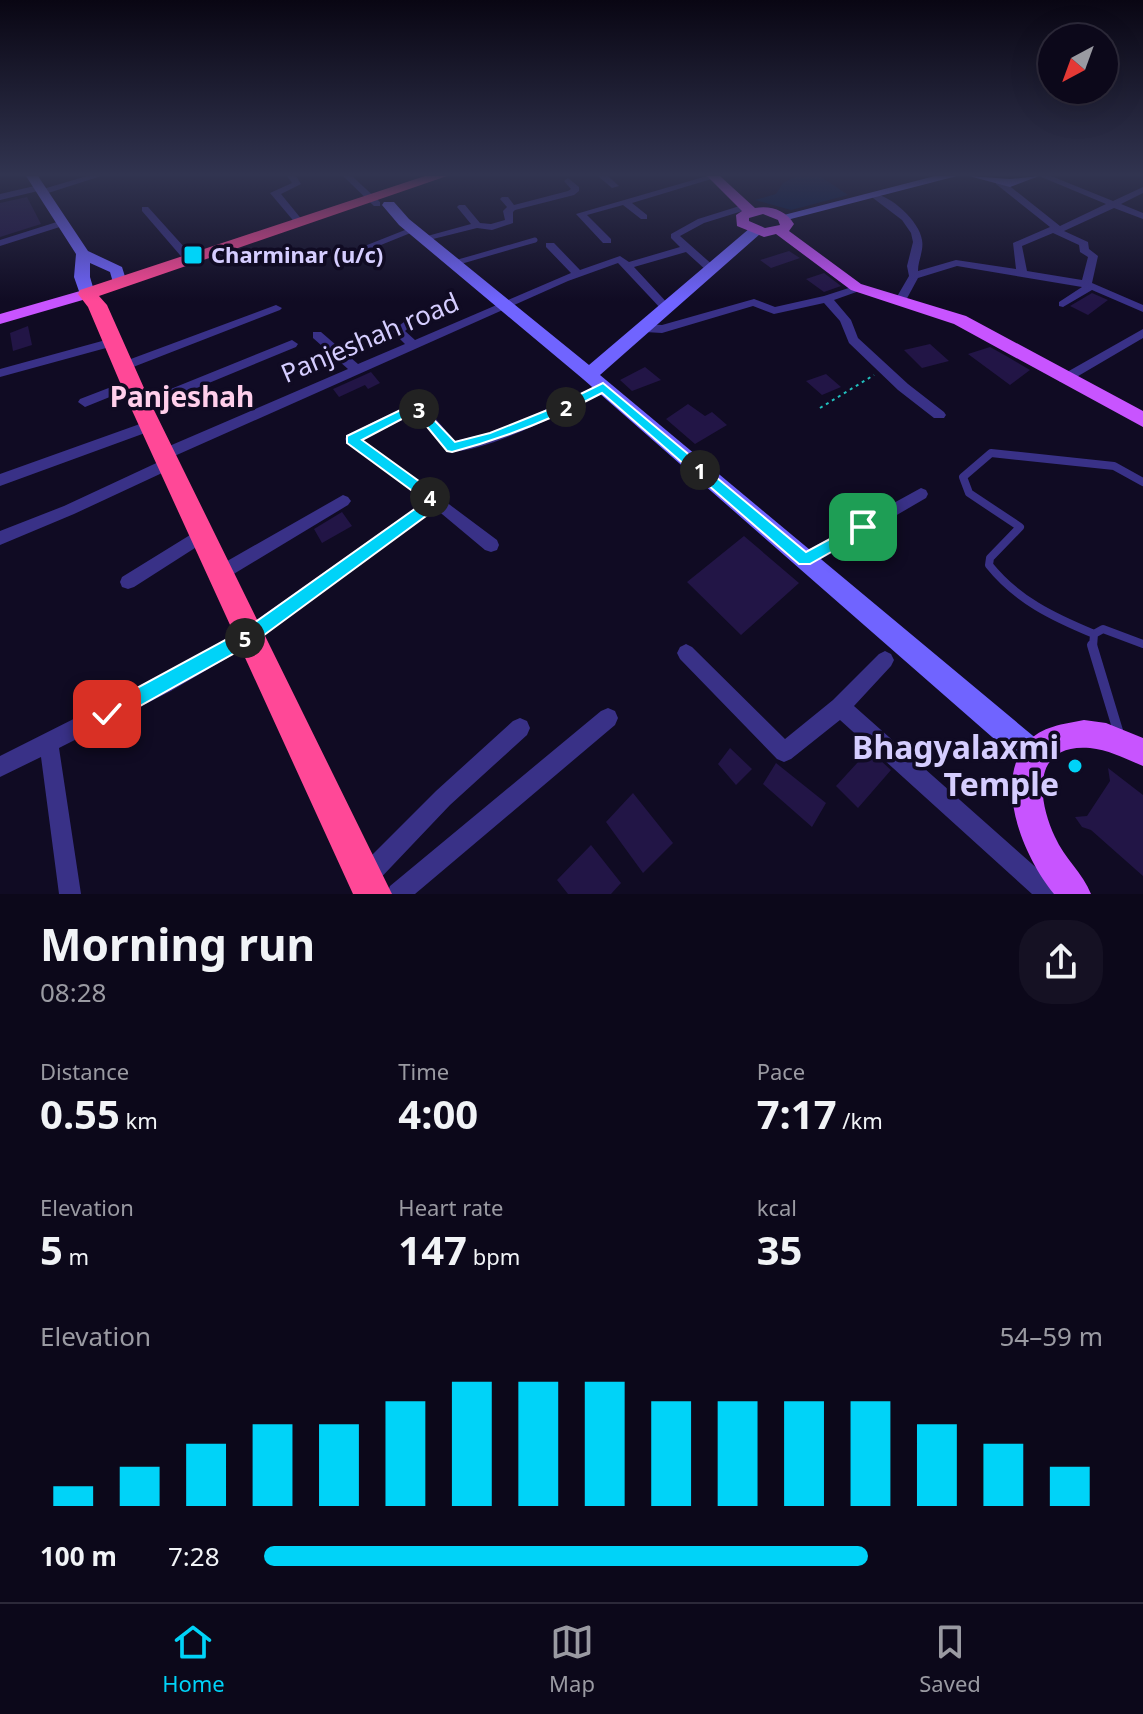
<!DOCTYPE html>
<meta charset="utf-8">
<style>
:root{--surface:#0c081a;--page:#151123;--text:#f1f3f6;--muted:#9a9aa2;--line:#2c2939;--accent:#00d3f8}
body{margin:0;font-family:"Noto Sans",sans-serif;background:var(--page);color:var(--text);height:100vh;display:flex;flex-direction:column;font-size:30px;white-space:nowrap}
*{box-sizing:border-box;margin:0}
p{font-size:26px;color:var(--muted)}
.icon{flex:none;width:44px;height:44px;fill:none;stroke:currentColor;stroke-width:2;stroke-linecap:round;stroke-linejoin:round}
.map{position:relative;height:894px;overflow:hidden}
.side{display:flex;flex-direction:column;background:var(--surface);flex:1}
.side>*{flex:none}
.needle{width:52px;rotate:221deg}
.tools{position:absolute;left:1038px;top:24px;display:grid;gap:16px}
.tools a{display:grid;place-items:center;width:80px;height:80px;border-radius:50%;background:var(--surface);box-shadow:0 8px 32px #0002,0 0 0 2px var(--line);font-size:40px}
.pin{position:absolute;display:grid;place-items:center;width:68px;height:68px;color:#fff;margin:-34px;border-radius:16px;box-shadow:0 4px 12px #0006}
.km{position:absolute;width:40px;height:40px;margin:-20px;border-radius:50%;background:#222;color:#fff;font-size:22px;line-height:40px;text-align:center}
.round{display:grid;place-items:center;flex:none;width:84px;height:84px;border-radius:32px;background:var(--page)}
.overview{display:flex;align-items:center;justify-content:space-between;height:136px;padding:0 40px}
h1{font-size:44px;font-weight:700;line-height:60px}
.figures{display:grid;grid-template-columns:repeat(3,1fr);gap:12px;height:136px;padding:8px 40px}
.figures div{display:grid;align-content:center}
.figures b{font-size:40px;font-weight:700}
.figures small{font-size:22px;font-weight:400}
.figures p{font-size:22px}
.chart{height:224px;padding:16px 40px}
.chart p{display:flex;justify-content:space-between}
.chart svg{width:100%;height:144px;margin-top:8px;stroke:var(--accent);stroke-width:6}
ul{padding:0 40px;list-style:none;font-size:26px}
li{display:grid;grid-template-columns:128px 96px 1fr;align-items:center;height:60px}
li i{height:20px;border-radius:10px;background:var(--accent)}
.tab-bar{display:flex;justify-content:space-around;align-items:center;height:112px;border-top:2px solid var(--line);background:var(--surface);font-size:22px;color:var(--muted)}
.tab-bar a{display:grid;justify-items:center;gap:4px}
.tab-bar .selected{color:var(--accent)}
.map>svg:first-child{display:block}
</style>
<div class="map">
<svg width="1143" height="894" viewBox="0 0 1143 894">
<rect width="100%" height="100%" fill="#100b23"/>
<path fill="#041843" d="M796,176h24l28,19 -57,15 -36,-10 21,-6 7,-11z"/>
<path fill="#221546" d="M27,197l14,27 -41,13v-34z
M789,251l11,7 -29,10 -11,-8z
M824,273l17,13 -17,6 -18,-13z
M1092,293l16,7 -20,15 -18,-9z
M28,326l4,19 -19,6 -3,-18z
M930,344l19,17 -27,7 -18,-18z
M990,347l18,10 22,13 -20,15 -42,-31z
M645,367l16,13 -29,11 -12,-11z
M371,372l9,11 -12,6 -3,-4 -26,12 -6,-8z
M826,374l15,13 -19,8 -16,-14z
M688,404l17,12 7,-4 15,13 -32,19 -29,-25z
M342,512l10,14 -30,17 -8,-14z
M744,536l55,47 -58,52 -54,-53z
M730,748l22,21 -16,16 -18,-21z
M869,750l22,20 -33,38 -22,-22z
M776,763l50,40 -14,24 -49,-43z
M1108,768l35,27v81l-52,-46 -9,-3 -7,-10 12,-1 23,-35z
M633,793l40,50 -30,30 -37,-51z
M591,845l30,38 -10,11h-43l-11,-14z"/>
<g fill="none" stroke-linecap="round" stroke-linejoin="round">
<path stroke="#21bfbd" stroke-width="2" stroke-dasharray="3 4" stroke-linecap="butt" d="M820,408l54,-33"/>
<path stroke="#393187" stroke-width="5" d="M455,263l80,-23"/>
<path stroke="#393187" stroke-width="8" d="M1143,482l-29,-16 -123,-13 -28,24 6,16 51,34 -30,31 -1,7c28,35 64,52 105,69l9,-5 40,15
M1093,647l1,-13"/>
<path stroke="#393187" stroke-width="10" d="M1092,645l27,89"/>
<path fill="#393187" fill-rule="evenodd" d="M87,176h14l-59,19 -4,-4 -38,9v-6l39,-9 4,4z
M287,176h9l5,8 -20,10 22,27v4h-6l-27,-32 22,-10z
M343,176h9l28,26v4h-6z
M598,176h10l11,10 -7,2z
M707,176l11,1 -86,26 15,12v4h-6l-18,-14 -36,10 24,24v4h-8l-27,-29z
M1039,176h12l62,25 30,-14v6l-22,11 22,9v6l-29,-11 -50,23 24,11 1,7 9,7 -6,27 51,22v7l-51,-22 -29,17 -4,-1v-4l23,-15 -125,-21 -39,12 -13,24h-8l-2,-2 14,-24 -2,-10 6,-24 -2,-9 -9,-13 -29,-22v-4c17,0 47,28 49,46 2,11 -4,20 -4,31l38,-11 60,9 -3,-26 37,-16 -54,-43v-4h6l58,46 46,-22zM1053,233l26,12 1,7 8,5 -6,23 -55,-9 -5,-25z
M568,178l11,9v4l-5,4 -59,15 -2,2v11l-21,7 -15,-2 -52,13 -5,-3 51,-14 -14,-17 2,-2h6l15,18 11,1 14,-4 -2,-9 4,-4 -7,-8 2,-2h6l6,8 54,-14 3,-2 -7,-8z
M746,204l5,3 -2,2 -45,14 -24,13 35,31v4h-8l-21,-19 -52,15 37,40v4h-8l-45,-48 -50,18 -398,177 7,5 -2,4 -101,47 -74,31v-14l64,-25 101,-47 -7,-5 2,-4 188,-81 -35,-31v-6h8l37,32 47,-20 -13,-13 16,-12 6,4 -9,8 10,9 156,-67 -25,-26v-4h8l26,27 40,-14 9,6 51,-15 -9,-9v-4l27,-15z
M142,207h6l46,51v4h-8l-44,-51z
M63,220l5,3 -2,2 -66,21v-6z
M410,228l8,2 -62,25 -9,-2z
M858,285l4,1v4l-28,10 17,20 7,18 50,46 36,28 2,3 -2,3h-10l-36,-28 -49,-47 -9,-22 -16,-18 -50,11 -21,-8 -91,27 -17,-1 -6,-4 6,-4 17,1 92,-26 21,8 49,-11z
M276,305l6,3 -2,2 -152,59h-8l-2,-3 2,-3z
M1143,329v9l-75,44h-8l-2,-3 2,-3z
M113,338l6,4 -2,3 -117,32v-8z
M292,340l6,4 -2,3 -150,62h-10l-2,-3 2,-3z
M132,379l6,4 -1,3 -52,21 -7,-5 2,-3z
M603,383l5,1 1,3 -1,3c-32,16 -129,67 -161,61l-32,-38 -52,27 134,100 2,5 -2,5 -6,2 -6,-2 -49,-41 -180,132 -85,50 -112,57 22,146h-22l-18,-137 -41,20v-21l157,-79 87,-48 181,-128 -78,-58 -2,-4 2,-4 70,-34 5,2 33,38 33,-8 37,-14z
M151,420l7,5 -2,4 -156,57v-12z
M921,488l5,2 2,4 -2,4 -115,67 -6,2 -6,-2 -2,-5 2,-5z
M343,495l5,2 3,4 -3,4 -121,73 -6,2 -6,-2 -2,-5 2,-5z
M203,527l6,2 2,5 -2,5 -75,48 -6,2 -6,-2 -2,-5 2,-5z
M686,644l6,3 93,92 48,-39 46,-46 6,-3 6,3 3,6 -3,6 -37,40 203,180 3,8h-28l-192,-174 -49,39 -7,3 -7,-3 -97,-100 -3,-6 3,-6z
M608,708l7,3 3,7 -3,7 -200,169h-28l3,-8 211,-175z
M520,718l7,3 3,7 -3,7 -77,70 -77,81 -8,3 -8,-3 -3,-8 3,-8 79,-79 77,-70z"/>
<path fill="#7064ff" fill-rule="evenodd" d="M26,176h12l50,75 34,16 5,16 -3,3h-10l-4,-14 -20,-9v14l5,17 -8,5 -6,-2 -7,-20 2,-23z
M935,176h22l-174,45 -7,-4z
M969,176l41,3 29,-3 -29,11z
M384,202h10l15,17 180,146 161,-137h10v6l-160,141 444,370 4,10 -4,10 -10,4 -10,-4 -441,-386 -184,-154 -17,-20z"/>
<path fill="#c854ff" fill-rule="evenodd" d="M707,176h13l35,32c15,-3 31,2 39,16l-5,7 72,53 105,32 177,95v16l-189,-103 -103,-34 -75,-56 -12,3 -27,-11 -1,-11 6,-4zM763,214l15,6 2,5 -15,3 -16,-7v-3z
M87,289l8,5 -2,3 -93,27v-10z
M1084,720l22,3 37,15v28c-17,-7 -34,-16 -53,-18 -59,-5 -53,51 -35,89 9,21 28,36 36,57h-37c-29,-35 -62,-110 -27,-151 14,-17 37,-19 57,-23z"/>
<path fill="#ff4897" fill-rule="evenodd" d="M425,176h22l-348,120 8,9 45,101 240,488h-39l-223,-488 -42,-99 -10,-13 2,-4z"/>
</g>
<linearGradient id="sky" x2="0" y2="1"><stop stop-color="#090613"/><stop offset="0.58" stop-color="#313450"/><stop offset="1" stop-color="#313450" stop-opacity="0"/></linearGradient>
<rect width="1143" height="301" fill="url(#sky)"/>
<path fill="#00d3f8" stroke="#fff" stroke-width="2" d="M603,383l203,169 57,-31 5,2v8l-58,33h-11l-197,-171c-49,26 -97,45 -150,59l-5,-1 -32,-39 -53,28 79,57v8l-185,136 -143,80 -6,2 -7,-2 -2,-7 2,-6 144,-78 182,-129 -79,-58v-7l70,-34 38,40 35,-9 60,-24z"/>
<g fill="#00d3f8" stroke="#100b23" stroke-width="3">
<rect x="183" y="245" width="20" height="20" rx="4"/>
<circle cx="1075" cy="766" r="8"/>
</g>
<g text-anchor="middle" stroke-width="7" stroke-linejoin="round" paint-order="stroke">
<g font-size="22" font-weight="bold" fill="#d5cdff" stroke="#100b23" text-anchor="start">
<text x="211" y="263">Charminar (u/c)</text>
</g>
<g font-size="26" fill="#d5cdff" stroke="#100b23">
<text transform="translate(370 338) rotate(-23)" y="9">Panjeshah road</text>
</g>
<g font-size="28" font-weight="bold" fill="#ffcfeb" stroke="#100b23">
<text x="182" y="407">Panjeshah</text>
</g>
<g font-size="32" font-weight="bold" fill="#d5cdff" stroke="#100b23" text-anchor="end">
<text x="1059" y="759">Bhagyalaxmi<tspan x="1059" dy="37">Temple</tspan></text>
</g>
</g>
</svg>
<div class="tools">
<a><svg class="needle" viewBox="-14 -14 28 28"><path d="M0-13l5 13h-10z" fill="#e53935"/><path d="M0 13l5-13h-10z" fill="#9a9aa2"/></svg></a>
</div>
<div class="pin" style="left:863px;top:527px;background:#1e9e55"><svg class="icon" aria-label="arrive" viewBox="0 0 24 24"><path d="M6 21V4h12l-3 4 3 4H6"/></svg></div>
<div class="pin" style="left:107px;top:714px;background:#d93025"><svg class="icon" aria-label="check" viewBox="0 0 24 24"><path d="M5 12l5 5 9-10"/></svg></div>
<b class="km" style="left:700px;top:470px">1</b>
<b class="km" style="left:566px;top:407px">2</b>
<b class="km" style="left:419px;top:409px">3</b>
<b class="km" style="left:430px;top:497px">4</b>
<b class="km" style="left:245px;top:638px">5</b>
</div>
<section class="side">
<div class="overview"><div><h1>Morning run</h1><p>08:28</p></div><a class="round"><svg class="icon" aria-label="share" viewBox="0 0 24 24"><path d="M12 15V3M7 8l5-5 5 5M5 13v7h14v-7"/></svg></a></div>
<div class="figures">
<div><p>Distance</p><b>0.55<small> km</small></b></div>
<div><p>Time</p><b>4:00</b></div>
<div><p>Pace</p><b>7:17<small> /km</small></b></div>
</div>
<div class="figures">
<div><p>Elevation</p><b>5<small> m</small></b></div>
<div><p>Heart rate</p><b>147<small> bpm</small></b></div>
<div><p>kcal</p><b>35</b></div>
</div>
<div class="chart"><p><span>Elevation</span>54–59 m</p>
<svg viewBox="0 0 160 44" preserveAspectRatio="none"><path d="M5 44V38M15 44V32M25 44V25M35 44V19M45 44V19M55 44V12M65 44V6M75 44V6M85 44V6M95 44V12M105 44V12M115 44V12M125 44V12M135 44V19M145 44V25M155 44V32"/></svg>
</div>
<ul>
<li><b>100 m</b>7:28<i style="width:72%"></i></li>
</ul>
</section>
<nav class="tab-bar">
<a class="selected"><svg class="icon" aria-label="home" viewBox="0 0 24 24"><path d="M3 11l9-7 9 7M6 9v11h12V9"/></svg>Home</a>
<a><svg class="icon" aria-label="map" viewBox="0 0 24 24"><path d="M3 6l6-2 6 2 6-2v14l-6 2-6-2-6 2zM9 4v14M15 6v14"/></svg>Map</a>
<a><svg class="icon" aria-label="saved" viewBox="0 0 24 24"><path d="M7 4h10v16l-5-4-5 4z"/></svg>Saved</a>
</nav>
